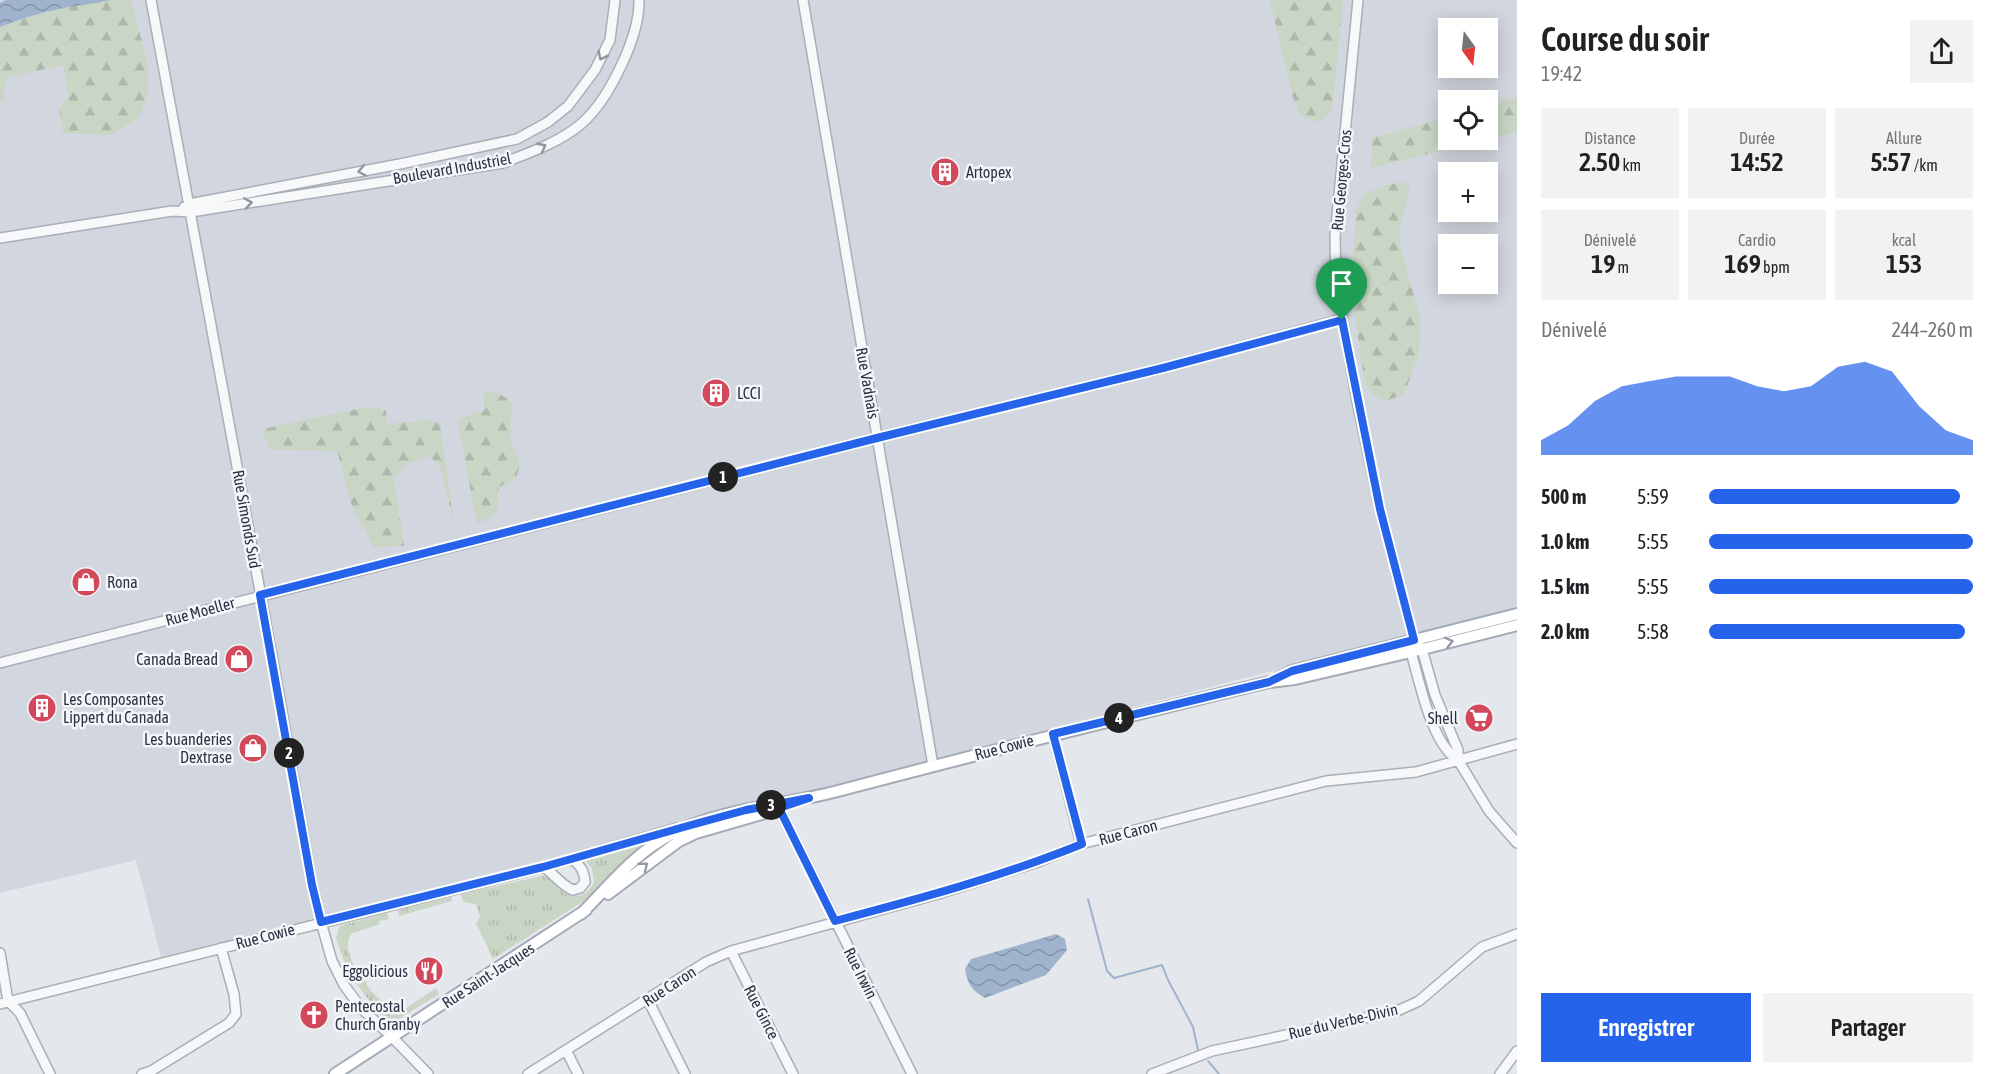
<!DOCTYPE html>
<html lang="fr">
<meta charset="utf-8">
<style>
:root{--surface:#fff;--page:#f2f2f2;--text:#202124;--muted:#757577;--accent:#2563eb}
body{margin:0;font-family:"Asap Condensed",sans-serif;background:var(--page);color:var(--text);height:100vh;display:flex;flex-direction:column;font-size:22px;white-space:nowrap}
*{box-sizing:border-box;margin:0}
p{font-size:20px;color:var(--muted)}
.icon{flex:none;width:33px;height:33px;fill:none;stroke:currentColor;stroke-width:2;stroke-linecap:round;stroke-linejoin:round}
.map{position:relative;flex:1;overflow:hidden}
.panel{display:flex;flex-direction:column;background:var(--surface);width:480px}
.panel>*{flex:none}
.needle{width:39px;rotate:165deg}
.controls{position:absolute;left:1438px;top:18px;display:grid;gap:12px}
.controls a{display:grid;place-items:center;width:60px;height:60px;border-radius:0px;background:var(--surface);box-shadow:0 3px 15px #0003;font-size:30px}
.pin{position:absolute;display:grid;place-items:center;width:51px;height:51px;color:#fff;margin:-62px -26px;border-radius:50% 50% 50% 0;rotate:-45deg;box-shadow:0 0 6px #0007}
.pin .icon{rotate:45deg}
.km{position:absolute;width:30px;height:30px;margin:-15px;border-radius:50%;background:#222;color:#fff;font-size:16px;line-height:30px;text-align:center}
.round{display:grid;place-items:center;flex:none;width:63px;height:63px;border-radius:0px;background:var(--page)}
.overview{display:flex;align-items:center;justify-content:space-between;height:102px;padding:0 24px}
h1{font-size:33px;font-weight:600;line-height:45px}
.stats{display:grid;grid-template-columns:repeat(3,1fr);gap:9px;height:102px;padding:6px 24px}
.stats div{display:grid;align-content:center;border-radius:0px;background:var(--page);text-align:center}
.stats b{font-size:26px;font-weight:600}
.stats small{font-size:16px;font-weight:400}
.stats p{font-size:16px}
.chart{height:168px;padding:12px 24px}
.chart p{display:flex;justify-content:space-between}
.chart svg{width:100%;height:108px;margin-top:6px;fill:var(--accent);opacity:.7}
.action{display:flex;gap:12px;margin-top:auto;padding:12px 24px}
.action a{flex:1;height:69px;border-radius:0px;background:var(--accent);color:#fff;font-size:24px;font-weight:600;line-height:69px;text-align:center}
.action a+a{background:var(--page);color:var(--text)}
ul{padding:0 24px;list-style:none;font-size:20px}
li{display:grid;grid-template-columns:96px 72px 1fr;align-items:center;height:45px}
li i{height:15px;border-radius:8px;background:var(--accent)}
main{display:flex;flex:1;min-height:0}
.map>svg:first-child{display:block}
</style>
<main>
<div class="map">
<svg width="1517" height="1074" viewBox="0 0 1517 1074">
<defs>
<pattern id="grass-tufts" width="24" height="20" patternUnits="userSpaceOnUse" patternTransform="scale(1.5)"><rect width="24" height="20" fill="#c9d6c5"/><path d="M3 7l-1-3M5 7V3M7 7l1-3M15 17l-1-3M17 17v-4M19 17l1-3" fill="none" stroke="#adb8ab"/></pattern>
<pattern id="forest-firs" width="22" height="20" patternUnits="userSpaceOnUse" patternTransform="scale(1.5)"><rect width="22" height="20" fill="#c9d6c5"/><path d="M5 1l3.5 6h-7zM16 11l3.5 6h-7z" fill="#adb8ab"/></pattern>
<pattern id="water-waves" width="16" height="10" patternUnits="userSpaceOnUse" patternTransform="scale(1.5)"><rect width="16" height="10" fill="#9fb4cc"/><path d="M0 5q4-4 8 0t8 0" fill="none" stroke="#8293a7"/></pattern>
</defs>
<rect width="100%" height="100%" fill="#e4e7ec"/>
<path fill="#d2d6de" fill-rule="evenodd" d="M0,0h1517v607l-863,225 -493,125 -25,-97 -136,33zM1449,28h39v40h-39zM1449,100h39v40h-39zM1449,172h39v40h-39zM1449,244h39v40h-39z"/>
<path fill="url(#grass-tufts)" d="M635,845l3,1 -1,4 -29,30 -26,22 -89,57 -17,-36 4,-6 -4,-13 -13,-2 -2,-8 85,-19c14,4 15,26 35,20 6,-2 10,-7 13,-13l-2,-13 -6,-8 2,-3z
M451,897l1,4 -53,15 -1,-6z
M387,913l2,6 -10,2 1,3 -29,10c-6,12 -2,19 3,31l-7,4 -11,-30 3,-13z
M364,979l6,11 23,21 12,-2 31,-21 3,6 -45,28c-16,-7 -28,-26 -38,-39z"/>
<path fill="url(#forest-firs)" d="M111,0h20l17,65v29l-10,24 -27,17 -48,-2 -4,-25 10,-11 -6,-32 -57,13 -3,23 -3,1v-75c21,-8 42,-15 64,-19 15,-3 31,-4 47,-8z
M1270,0h73l-11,112 -14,10 -16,-5 -9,-19z
M1517,97v35l-29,7v-33z
M1449,117v23h36l-114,28 1,-30z
M1404,182l6,6 -11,39 2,21 19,70 -1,36 -15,40 -18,7 -14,-7 -8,-15 -12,-84 4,-84 9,-18 21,-8z
M495,391l17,11 -2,37 10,25 -4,15 -17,8 -2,23 -12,11 -8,2 -20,-104 28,-9 -2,-17z
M367,407l19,3 1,14 42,-4 11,4 14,101 -15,-61 -11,-8 -22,8 -12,15 10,67 -30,1 -22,-41 -15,-55 -67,-1 -8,-21z"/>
<path fill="url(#water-waves)" d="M6,0h105c-16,4 -32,5 -47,8 -22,4 -43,11 -64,19v-24z
M1056,934l9,5 2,11 -21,25 -61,23c-13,-7 -18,-15 -20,-29l6,-10z"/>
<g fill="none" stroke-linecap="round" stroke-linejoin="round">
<path stroke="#9fb4cc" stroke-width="2" d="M1088,899l19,72 7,7 48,-13 6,15 25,47 5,23
M1208,1061l11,13"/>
<g stroke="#a9aeb7" stroke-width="12">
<path id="minor" d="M151,0l128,694 33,191 9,37 11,39 12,24 17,23 31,29 36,37
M803,0l130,766
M1358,0l-23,236 1,47 21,118 23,108 34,131 8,9 13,46 23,55v10l31,51 28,32
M184,207l5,-3 211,-40 117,-25 31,-17 20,-16 27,-36 15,-30 5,-40
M0,238l172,-27 19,1 312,-49c26,-10 57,-21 78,-39 28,-24 59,-88 58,-124
M1413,645l-2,7c9,31 20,91 47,108
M0,663l877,-225 286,-70 179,-49
M1053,734l28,110
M779,808l133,266
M544,867c10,7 17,18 29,23l7,-2 5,-6c-1,-11 -4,-16 -13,-23
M731,951l62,123
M0,953l8,48 12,12 30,61
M648,1000l37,74
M0,1004l544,-137 133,-39
M566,1050l12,24
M142,1074l9,-3 78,-48 7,-9 -2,-20 -13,-46
M528,1074l178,-112 25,-11 207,-57 100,-32 43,-18 245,-63 90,-9 101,-28
M1152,1074l60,-23 185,-40 22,-10 63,-54 35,-13
M1500,1074l17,-23"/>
</g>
<g stroke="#a3abb8" stroke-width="14">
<path id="major" d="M1278,678l14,-7 225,-57
M608,894l71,-53 17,-8 69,-20
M581,914c27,-27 53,-60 87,-78 45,-26 115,-31 166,-44 145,-38 290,-75 435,-110l26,-3 116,-27 106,-27
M335,1074l251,-164"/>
</g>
<use href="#minor" stroke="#f7f8fa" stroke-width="9"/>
<use href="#major" stroke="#fff" stroke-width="10"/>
</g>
<defs><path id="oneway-chevron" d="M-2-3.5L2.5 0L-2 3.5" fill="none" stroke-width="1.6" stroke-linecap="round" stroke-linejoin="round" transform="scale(1.5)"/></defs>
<g stroke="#9196a0">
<use href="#oneway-chevron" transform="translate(602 56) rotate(117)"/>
<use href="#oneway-chevron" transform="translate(542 147) rotate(-28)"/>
<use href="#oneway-chevron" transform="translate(362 171) rotate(169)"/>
<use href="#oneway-chevron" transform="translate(248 203) rotate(-9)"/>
</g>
<g stroke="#959aa2">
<use href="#oneway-chevron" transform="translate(1449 642) rotate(-14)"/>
<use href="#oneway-chevron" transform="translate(644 866) rotate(-39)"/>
</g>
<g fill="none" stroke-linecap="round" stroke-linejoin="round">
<g stroke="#fff" stroke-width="12">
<path id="route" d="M1342,320l38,189 34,131 -122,31 -23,11 -216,52 29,110c-81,33 -164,55 -247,77l-56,-113 30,-10 -63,12 -55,15 -148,42 -222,55 -9,-37 -52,-290 617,-157 286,-70z"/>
</g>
<use href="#route" stroke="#2563eb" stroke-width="8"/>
</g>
<defs>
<g id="building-disc" transform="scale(1.5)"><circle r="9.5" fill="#d1495b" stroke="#f4f6f9"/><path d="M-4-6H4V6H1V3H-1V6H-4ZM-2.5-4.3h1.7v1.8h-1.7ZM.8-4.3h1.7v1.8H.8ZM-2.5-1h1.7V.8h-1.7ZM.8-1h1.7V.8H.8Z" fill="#fff"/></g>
<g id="shop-disc" transform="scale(1.5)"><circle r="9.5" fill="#d1495b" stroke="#f4f6f9"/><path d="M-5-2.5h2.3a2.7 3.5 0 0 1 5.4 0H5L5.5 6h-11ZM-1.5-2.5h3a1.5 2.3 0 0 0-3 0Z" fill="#fff"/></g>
<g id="supermarket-disc" transform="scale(1.5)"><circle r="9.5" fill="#d1495b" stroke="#f4f6f9"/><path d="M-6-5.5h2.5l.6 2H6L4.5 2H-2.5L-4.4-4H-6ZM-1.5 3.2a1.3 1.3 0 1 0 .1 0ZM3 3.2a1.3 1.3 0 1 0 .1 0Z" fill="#fff"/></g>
<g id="restaurant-disc" transform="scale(1.5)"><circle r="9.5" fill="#d1495b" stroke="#f4f6f9"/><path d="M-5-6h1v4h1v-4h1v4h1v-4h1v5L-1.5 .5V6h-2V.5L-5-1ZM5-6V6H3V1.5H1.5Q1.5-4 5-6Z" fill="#fff"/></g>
<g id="church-disc" transform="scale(1.5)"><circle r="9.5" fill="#d1495b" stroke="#f4f6f9"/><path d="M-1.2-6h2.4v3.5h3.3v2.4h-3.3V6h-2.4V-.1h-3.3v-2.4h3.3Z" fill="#fff"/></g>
</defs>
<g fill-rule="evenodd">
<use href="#building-disc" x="945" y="172"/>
<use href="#building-disc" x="716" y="393"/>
<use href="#shop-disc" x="86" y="582"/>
<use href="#shop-disc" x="239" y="659"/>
<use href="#building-disc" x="42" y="708"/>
<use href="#supermarket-disc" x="1479" y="718"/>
<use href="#shop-disc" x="253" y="748"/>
<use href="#restaurant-disc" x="429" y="971"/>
<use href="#church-disc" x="314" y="1015"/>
</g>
<g text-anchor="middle" stroke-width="5" stroke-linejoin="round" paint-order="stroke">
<g font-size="16" fill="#2b3445" stroke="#f4f6f9">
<text transform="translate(452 168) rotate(-10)" y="6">Boulevard Industriel</text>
<text transform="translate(1341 180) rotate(-85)" y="6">Rue Georges-Cros</text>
<text transform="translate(868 383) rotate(80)" y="6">Rue Vadnais</text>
<text transform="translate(247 519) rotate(80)" y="6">Rue Simonds Sud</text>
<text transform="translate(200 611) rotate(-15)" y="6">Rue Moeller</text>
<text transform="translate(1004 747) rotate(-15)" y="6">Rue Cowie</text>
<text transform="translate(1128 832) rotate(-15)" y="6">Rue Caron</text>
<text transform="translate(265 936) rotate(-15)" y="6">Rue Cowie</text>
<text transform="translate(861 973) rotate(63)" y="6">Rue Irwin</text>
<text transform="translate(488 975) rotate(-33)" y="6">Rue Saint-Jacques</text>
<text transform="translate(669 986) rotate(-33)" y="6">Rue Caron</text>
<text transform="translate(762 1012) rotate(63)" y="6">Rue Gince</text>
<text transform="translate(1343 1021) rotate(-13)" y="6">Rue du Verbe-Divin</text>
</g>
<g font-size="16" fill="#2b3445" stroke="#f4f6f9" text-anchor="start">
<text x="966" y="178">Artopex</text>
<text x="737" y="399">LCCI</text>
<text x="107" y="588">Rona</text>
<text x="218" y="665" text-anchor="end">Canada Bread</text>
<text x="63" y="705">Les Composantes<tspan x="63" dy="18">Lippert du Canada</tspan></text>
<text x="1458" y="724" text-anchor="end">Shell</text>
<text x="232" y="745" text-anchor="end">Les buanderies<tspan x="232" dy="18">Dextrase</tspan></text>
<text x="408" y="977" text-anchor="end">Eggolicious</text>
<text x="335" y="1012">Pentecostal<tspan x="335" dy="18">Church Granby</tspan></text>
</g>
</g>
</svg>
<div class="controls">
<a><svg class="needle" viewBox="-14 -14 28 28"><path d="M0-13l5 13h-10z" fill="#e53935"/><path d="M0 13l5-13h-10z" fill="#757577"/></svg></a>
<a><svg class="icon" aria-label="locate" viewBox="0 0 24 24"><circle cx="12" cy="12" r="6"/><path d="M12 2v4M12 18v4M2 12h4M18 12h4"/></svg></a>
<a>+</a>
<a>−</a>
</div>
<div class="pin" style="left:1342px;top:320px;background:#1e9e55"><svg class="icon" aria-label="arrive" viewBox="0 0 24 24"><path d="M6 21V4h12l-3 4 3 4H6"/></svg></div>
<b class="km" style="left:723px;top:477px">1</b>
<b class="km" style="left:289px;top:753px">2</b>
<b class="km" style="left:771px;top:805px">3</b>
<b class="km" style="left:1119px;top:718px">4</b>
</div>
<section class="panel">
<div class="overview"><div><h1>Course du soir</h1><p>19:42</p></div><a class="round"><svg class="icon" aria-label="share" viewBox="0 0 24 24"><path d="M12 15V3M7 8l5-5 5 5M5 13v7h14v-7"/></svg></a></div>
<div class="stats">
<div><p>Distance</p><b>2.50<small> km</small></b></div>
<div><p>Durée</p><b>14:52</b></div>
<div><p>Allure</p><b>5:57<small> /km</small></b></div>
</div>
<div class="stats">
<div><p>Dénivelé</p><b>19<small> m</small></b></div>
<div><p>Cardio</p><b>169<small> bpm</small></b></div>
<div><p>kcal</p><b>153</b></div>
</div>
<div class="chart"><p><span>Dénivelé</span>244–260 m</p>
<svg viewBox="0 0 160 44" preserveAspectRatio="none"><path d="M0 44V38L10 32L20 22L30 16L40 14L50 12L60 12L70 12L80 16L90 18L100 16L110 8L120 6L130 10L140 24L150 34L160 38V44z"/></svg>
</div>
<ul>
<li><b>500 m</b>5:59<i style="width:95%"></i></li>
<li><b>1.0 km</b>5:55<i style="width:100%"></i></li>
<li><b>1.5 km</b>5:55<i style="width:100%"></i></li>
<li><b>2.0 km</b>5:58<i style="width:97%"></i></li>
</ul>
<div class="action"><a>Enregistrer</a><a>Partager</a></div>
</section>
</main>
